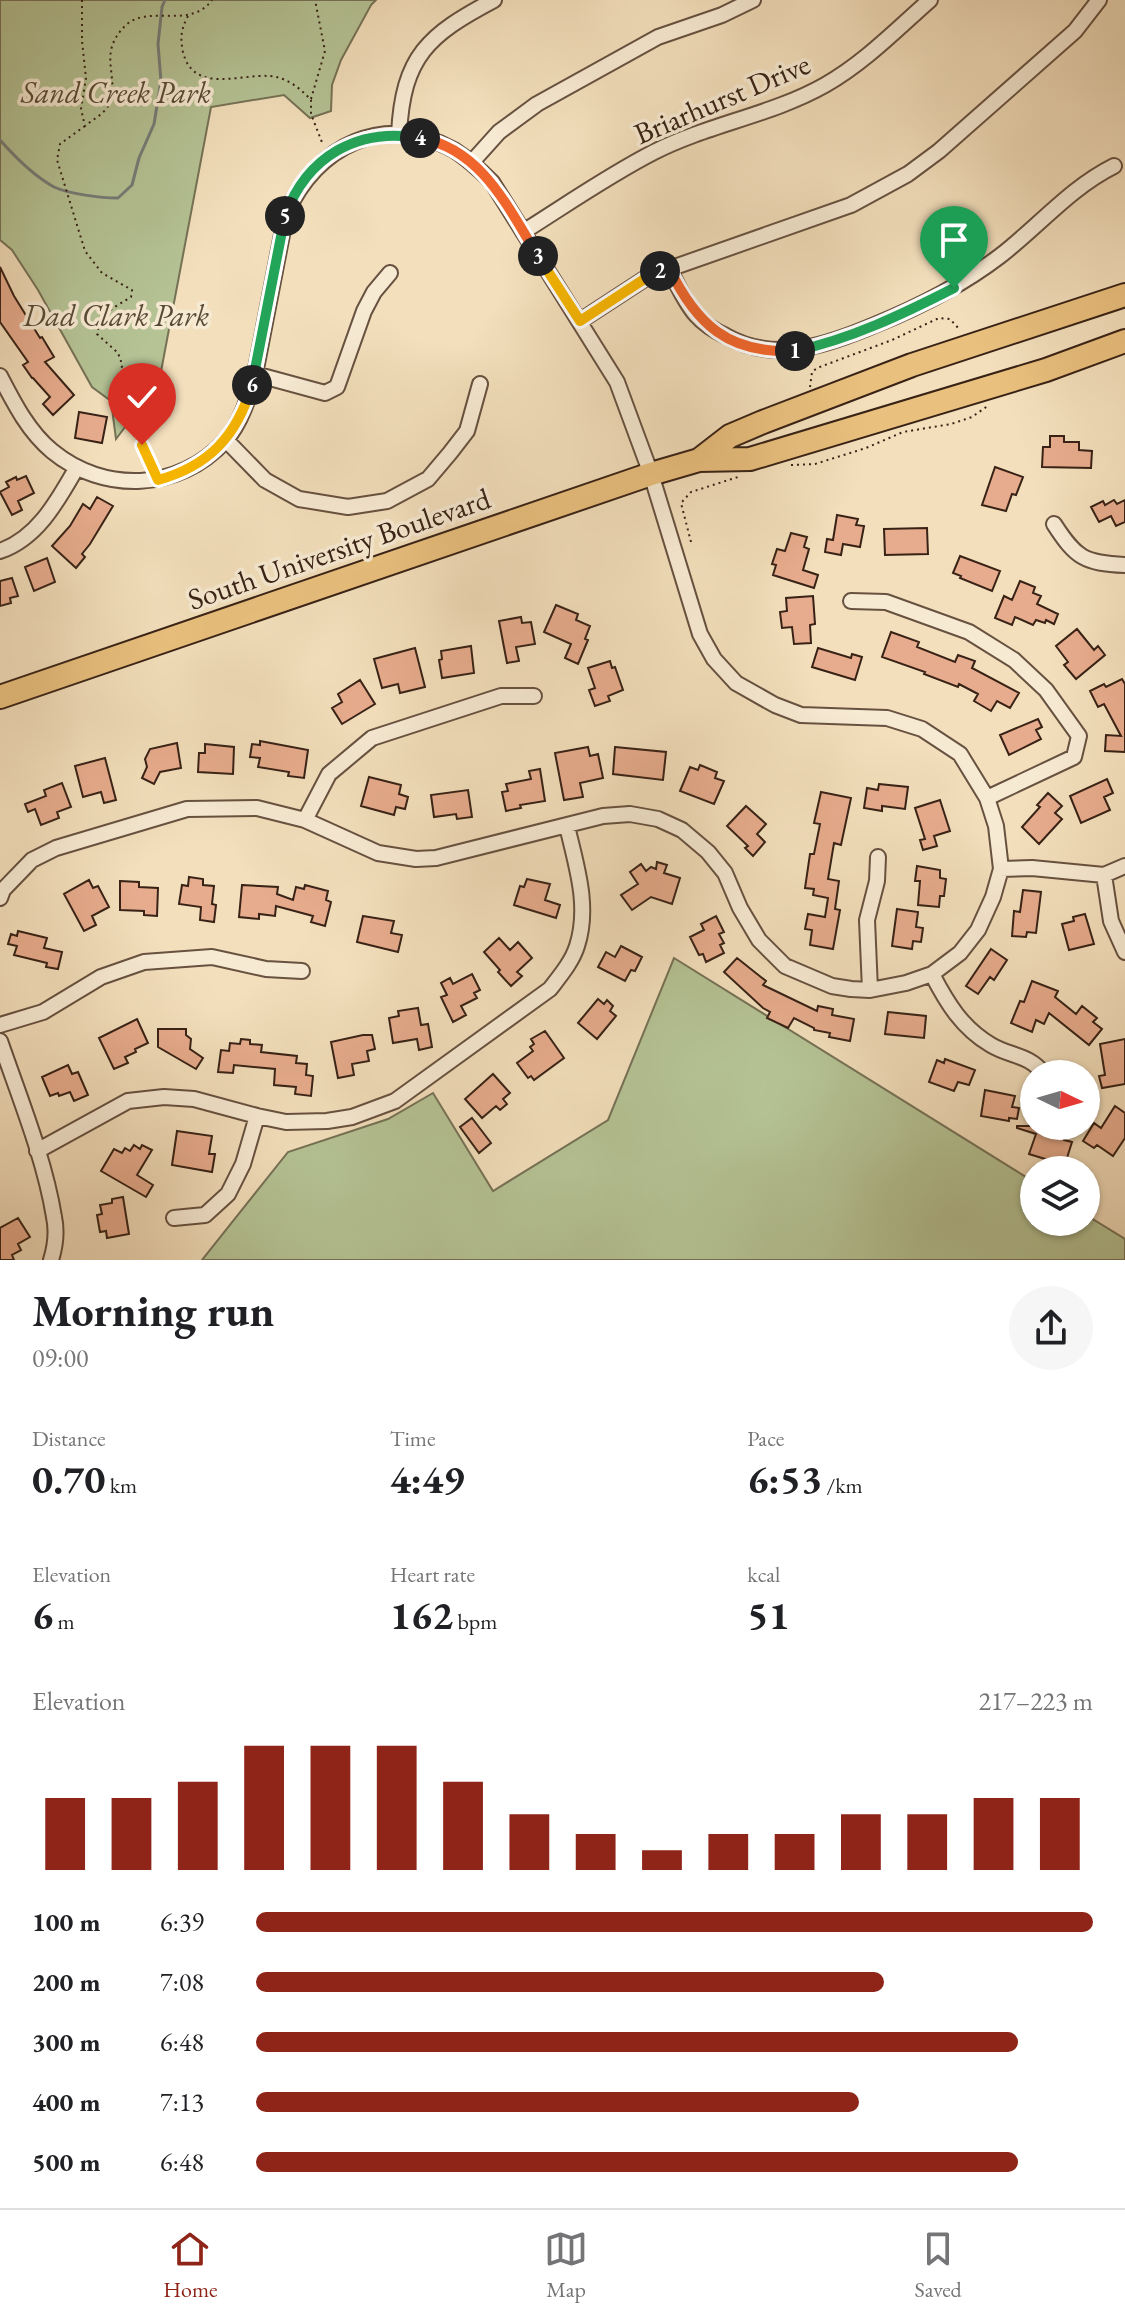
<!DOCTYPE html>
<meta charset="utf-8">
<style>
:root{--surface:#fff;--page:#f6f6f6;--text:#202124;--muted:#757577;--line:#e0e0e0;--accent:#8f2418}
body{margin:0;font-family:"EB Garamond",serif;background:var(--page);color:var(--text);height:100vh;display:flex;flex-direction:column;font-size:30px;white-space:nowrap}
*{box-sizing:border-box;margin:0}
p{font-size:26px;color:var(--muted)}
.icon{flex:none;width:44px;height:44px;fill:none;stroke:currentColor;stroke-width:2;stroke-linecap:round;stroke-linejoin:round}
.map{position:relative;height:1260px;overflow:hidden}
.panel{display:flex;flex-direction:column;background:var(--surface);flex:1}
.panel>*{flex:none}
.needle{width:52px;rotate:95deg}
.tools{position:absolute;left:1020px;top:1060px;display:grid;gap:16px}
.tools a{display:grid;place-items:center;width:80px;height:80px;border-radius:50%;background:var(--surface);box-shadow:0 2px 6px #0004;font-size:40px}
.pin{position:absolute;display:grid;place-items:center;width:68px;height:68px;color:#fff;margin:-82px -34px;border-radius:50% 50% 50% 0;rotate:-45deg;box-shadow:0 0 8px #0007}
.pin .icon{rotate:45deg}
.km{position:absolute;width:40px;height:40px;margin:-20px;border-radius:50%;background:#222;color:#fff;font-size:22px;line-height:40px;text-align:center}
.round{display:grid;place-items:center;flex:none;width:84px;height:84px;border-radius:42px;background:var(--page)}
.headline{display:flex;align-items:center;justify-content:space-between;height:136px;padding:0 32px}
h1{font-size:44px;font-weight:700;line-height:60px}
.metrics{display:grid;grid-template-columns:repeat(3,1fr);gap:12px;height:136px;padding:8px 32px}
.metrics div{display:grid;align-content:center}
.metrics b{font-size:40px;font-weight:700}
.metrics small{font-size:22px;font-weight:400}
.metrics p{font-size:22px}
.chart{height:224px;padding:16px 32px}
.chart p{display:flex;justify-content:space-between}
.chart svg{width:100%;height:144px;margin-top:8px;stroke:var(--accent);stroke-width:6}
ul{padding:0 32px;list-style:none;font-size:26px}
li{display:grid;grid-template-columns:128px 96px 1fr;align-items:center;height:60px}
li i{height:20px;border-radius:10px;background:var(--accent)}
.tabs{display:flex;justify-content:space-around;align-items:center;height:112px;border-top:2px solid var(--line);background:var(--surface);font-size:22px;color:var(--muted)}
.tabs a{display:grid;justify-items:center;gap:4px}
.tabs .selected{color:var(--accent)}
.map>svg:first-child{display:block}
</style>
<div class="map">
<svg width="1125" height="1260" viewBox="0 0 1125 1260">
<rect width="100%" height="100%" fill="#f3dfbc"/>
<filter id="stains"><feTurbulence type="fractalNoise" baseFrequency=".0025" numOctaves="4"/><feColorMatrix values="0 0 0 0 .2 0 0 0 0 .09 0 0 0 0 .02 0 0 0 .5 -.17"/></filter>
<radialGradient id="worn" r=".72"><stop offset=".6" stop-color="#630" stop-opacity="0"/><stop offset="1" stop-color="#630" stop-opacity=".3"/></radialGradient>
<path fill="#b5c395" stroke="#767256" stroke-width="2" d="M0,0h376l-5,5 -30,55 -9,25 -1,26 -21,7 -26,-23 -73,12 -52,275 -43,57 -5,-38 -19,-14 -54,-97 -26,-40 -12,-10z
M674,958l360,224v40h52v-7l39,24v21h-923l86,-108 100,-33 45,-26 60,98 115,-71z"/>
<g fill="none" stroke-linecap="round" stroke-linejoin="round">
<path stroke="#767d79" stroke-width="3" d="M0,140c15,17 34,36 54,47 15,7 47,11 64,11l14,-13 7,-27 15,-34 7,-43 -3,-37 4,-37 3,-7"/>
</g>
<path fill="#e7ac8d" stroke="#382216" stroke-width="2" d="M0,267l14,29 26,42 2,-1 12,20 -9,5 29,33 -21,20 -10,-11 7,-7 -17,-19h-1l-9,-13 5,-3 -28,-40z
M79,412l28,5 -5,26 -27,-5z
M1050,436h14v6h15v8l13,1 -1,17 -49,-1 1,-20h7z
M995,467l28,10 -7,18 -4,-1 -6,17 -24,-6z
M26,476l8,17 -16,8 4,9 -10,5 -12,-23 9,-5 -3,-5 10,-5 1,3z
M97,497l16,9 -23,38 -8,10 3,3 -9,11 -24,-22 18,-20 13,-22 7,5z
M1114,500l3,4 8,-4v22l-9,4 -5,-10 -12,6 -8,-15 12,-6 2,4z
M837,515l21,4 -2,6 8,1 -4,21 -17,-3 -2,11 -16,-3 2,-13 6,1z
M927,528l1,26 -43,1 -1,-26z
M791,533l16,4 -3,10 5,2 -6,21 15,5 -4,13 -41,-13 3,-10 -4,-1 5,-15 8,2z
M960,556l40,15 -8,20 -32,-13 1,-2 -8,-3z
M47,558l8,24 -21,9 -9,-24z
M12,578l6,18 -8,2 1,5 -11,3v-25z
M1020,581l15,6 -2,6 8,3 -4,8 21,10 -4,10 -8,-4 -1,3 -9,-3 -3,5 -18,-8 -3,8 -17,-7 9,-22 8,4z
M813,596l2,28 -5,1 1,18 -17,1 -2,-17 -10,1 -2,-16 7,-1 -1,-13z
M556,605l22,9 -2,6 14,6 -5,13 3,1 -10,24 -13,-6 6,-14 -27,-12z
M521,617l1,6 9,-1 4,22 -19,3 3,14 -12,2 -8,-42z
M1077,629l17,21 4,-4 7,9 -29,24 -12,-14 4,-3 -12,-16z
M891,632l28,10 -2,5 38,15 3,-7 17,6 -3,7 47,25 -9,15 -13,-7 -6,10 -17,-10 4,-7 -19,-10 -1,3 -34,-13 1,-2 -43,-15z
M471,646l3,27 -32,5 -3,-18 3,-1 -1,-8z
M415,648l10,39 -25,6 -2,-9 -16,4 -8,-29z
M818,648l33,10 1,-4 10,3 -7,23 -43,-13z
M610,661l2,7 3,-1 8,23 -15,6 2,5 -15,5 -6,-16 6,-2 -7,-20z
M1122,679l3,5v68l-20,-1 1,-16 15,1 -17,-32 -6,3 -8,-16 14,-7 2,3z
M360,680l15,24 -33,20 -10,-16 10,-6 -4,-8z
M1038,719l4,8 -6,3 5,9 -32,16 -9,-20z
M260,741l48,9 -4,28 -16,-2 1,-4 -31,-5 2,-9 -10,-1 2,-13 8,1z
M177,743l4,25 -21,4 -6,12 -12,-6 5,-11 -2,-8 5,-10z
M205,744l29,3 -1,27 -35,-2 1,-19h6z
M588,747l2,9 8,-2 5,24 -23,5 3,14 -19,3 -9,-47z
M615,747l51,5 -3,28 -50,-6z
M105,758l11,42 -12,3 -3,-11 -18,5 -8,-31z
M700,765l17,7 -2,6 9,3 -10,23 -34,-13 10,-24 8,3z
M540,769l5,32 -25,4 1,3 -15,3 -4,-19 6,-1 -2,-7 25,-5 -2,-8z
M369,777l32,8 -2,9 9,3 -3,12 -9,-2 -2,8 -33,-9z
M1107,779l6,14 -9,4 6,13 -29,13 -11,-27z
M62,783l9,24 -14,5 2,6 -18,7 -6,-16 -7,3 -3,-8 21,-8 -2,-6z
M879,784l29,3 -3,22 -23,-3v5l-18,-3 3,-20 11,2z
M468,790l4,27 -15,2 -1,-5 -22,3 -3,-22z
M821,792l30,6 -10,47 -7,-2 -6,36 11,2 -4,28 5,1 -7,39 -23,-4 2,-15 -7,-1 3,-15 17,3 3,-19 -15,-3 1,-6 -9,-1 5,-34h4l6,-30 -6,-1z
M1048,793l14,13 -7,7 7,6 -23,25 -17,-17 18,-20 -3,-2z
M940,800l10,31 -16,5 3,10 -14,4 -3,-10 5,-1 -10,-31z
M746,806l20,18 -9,10 8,8 -12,14 -8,-8 3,-2 -21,-20z
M657,862l10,3 -3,8 16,5 -8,26 -21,-7 -19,13 -11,-15 17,-11 -8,-12 11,-8 5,7 5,-4 5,2z
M917,866l23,4v8l6,1 -2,17h-4l-1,11 -21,-2 2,-24h-5z
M189,877l14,2v6l11,1 -2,18 4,1 -2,17 -14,-2 1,-13 -22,-3 3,-19 6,1z
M527,879l23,5 -5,16 15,5 -4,13 -42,-13 6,-19 4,1z
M89,880l4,8 5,-2 11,21 -17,9 4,9 -12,6 -20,-37z
M120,881l19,1v5l19,1 -1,28 -13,-1v-4l-24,-1z
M242,885l36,2 -1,7 16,6 3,-13 8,2 1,-4 23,6 -2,9 5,2 -6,24 -14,-4 2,-6 -37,-10 -1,10 -16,-2v5l-20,-2z
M1023,890l18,2 -5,41 -9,-1 -1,5 -14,-1 2,-25 6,1z
M897,909l21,3 -2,15 7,1 -2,14 -8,-1 -1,8 -20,-3z
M1085,914l9,30 -25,6 -7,-26 12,-3 -1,-4z
M363,916l31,5 -3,12 11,2 -4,17 -41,-10z
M716,916l8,16 -5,2 5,9 -4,2 4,8 -18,9 -3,-8 -4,1 -9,-18 14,-7 -3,-6z
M18,931l29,7 -3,10 18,4 -4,17 -12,-2 1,-4 -33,-8 3,-9 -9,-2 3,-10 6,2z
M499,938l11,12 8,-8 14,16 -15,14 5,4 -11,10 -13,-14 2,-2 -16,-18z
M621,946l21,11 -7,14 -4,-1 -6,11 -27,-14 8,-15 9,5z
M991,949l16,11 -13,20 -4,-3 -12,17 -12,-8z
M737,958l29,23 -3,4 54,26 1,-5 15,3 -1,6 22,4 -4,22 -21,-4 1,-4 -16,-3v-2l-20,-10 -6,10 -21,-10 3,-6 -7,-4 -39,-36z
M472,974l8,16 -6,3 3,5 -16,8 5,9 -13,7 -12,-25 6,-2 -6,-12 9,-5 3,6z
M1032,981l26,10 -3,6 21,17 6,-8 15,12 -4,4 9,7 -13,16 -40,-32 -5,11 -8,-4 -4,12 -21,-9 9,-22 4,1z
M598,999l6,5 3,-4 6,6 -3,5 6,5 -19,23 -19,-16z
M418,1008l3,17 7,-1 4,23 -13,3 -2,-11 -24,4 -4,-25 10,-2 -1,-5z
M888,1012l38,4 -2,22 -39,-4z
M137,1019l11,24 -13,6 1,3 -11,5 3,6 -14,6 -15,-31z
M158,1029h28v6l5,4 -1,10 13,9 -7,11 -38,-22z
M545,1031l19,27 -30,22 -3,-4 -3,2 -11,-15 16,-12 -3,-4 4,-3 -3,-5z
M363,1035h9l3,14 -8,2 2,10 -17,3 2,11 -16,3 -7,-36z
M241,1039l9,1v4l12,1 -1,7 36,4 -1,7 11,1 -1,11 7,1 -2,20 -16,-2 1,-7 -22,-2 1,-16 -41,-4 -1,8 -15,-1 3,-22 8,1 1,-8 10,1z
M1125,1039v45l-23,4 -3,-12 6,-1 -5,-31z
M945,1059l30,11 -6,15 -11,-3 -4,9 -25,-9 8,-22 7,3z
M68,1065l4,9 6,-2 10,23 -14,6 -4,-9 -11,4 -1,-3 -8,3 -8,-19z
M493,1074l17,19 -7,6 4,5 -7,6 -4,-4 -14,12 -17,-19z
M985,1090l30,6 -3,11 7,1 -2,11 -8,-1v3l-28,-5z
M1115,1106l10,7v25l-12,18 -16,-11 -3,3 -11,-7 11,-18 7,5z
M472,1118l19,25 -12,10 -19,-26z
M1017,1126h37l-2,6 13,4 -1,4 8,2 -6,19 -9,-2 -2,3 -26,-8 7,-20 -19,-6z
M177,1131l35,5 -3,18h6l-3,18 -40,-7z
M134,1145l6,4 2,-4 10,5 -15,25 16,10 -7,12 -45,-26 13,-22 8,4 3,-5 5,3z
M123,1197l6,37 -22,4 -1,-7 -6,1 -3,-17 5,-1 -2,-9 12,-2v-4z
M18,1218l12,19 -12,7 3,6 -9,5 2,5h-14v-32z"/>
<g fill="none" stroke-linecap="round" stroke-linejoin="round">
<g stroke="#675140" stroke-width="18">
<path id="street" d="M399,134c4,-78 29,-99 95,-134
M472,162l27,-30 38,-28 121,-67 64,-22 31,-15
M523,232c43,-27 86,-57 131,-80 55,-28 118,-37 171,-67 39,-22 72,-56 105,-85
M669,268c8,16 15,33 27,47 8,9 19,16 30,21 50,28 102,9 151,-12 44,-18 85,-39 123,-68 39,-30 70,-68 114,-90
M580,321l69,-45 202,-71 57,-31 31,-23 136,-120 24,-31
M255,374l70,19 12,-6 27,-76 10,-19 16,-19
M0,376c14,27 28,55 52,75 52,43 127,40 173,-10 16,-18 24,-44 30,-67l31,-160c30,-68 98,-103 168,-64 14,9 26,20 38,32l125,200 34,92 49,160 14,25 22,24 39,22 26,10 86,3 35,11 38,25 27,44 9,28 5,43 -8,28 -15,33 -18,23 -28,21 -26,9 -36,7 -19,-1 -19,-3 -47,-20 -26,-26 -19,-32 -15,-35 -17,-21 -26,-22 -24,-11 -28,-5 -27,2 -167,42 -20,1 -38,-6 -73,-33 -48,-12 -70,1 -131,39 -24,12 -29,30 -3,8
M226,440l39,40 34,19 49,8 39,-6 41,-22 22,-26 17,-22 13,-47
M1054,524c22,34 30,39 71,41
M0,551c38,-13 58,-51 77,-84
M851,601l35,1 83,30 45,28 32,30 33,46 -5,21 -87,41
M305,820l24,-46 43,-36 129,-42h33
M1001,869l31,-1 72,7 21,-9
M1104,875l7,46 14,31
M932,974c15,29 30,54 59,71 20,12 38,9 53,29
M870,990l-3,-70 10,-39 1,-24
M0,1025l43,-13 58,-35 43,-15 68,-5 54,12 36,2
M0,1041c19,55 45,119 54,176 3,14 1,30 -3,43
M37,1151l91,-50 36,-4 30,2 63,17 29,6 41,-1 25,-4 43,-16 155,-112c10,-13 22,-27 27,-43 13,-40 -1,-81 -10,-120
M174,1218l31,-3 23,-21 15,-30 14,-48"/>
</g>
<g stroke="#382216" stroke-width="26">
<path id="primary" d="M699,460l31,-24 33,-14 149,-57 213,-70
M0,697l651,-223 48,-14 51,-1 296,-89 79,-29"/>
</g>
<path stroke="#382216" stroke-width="2" stroke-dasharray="2 4" stroke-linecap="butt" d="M82,0v41l4,37 -5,31 4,17c7,-6 19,-12 23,-20 14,-29 -13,-51 18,-81 23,-21 64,5 86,-25
M188,16c-7,13 -8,22 -5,36 10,42 57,22 86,24 17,1 31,12 42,24v14l12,31
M311,99l14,-48 -10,-51
M85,126l-25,18 -3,16 28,91 17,22 30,17 -1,7c-16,10 -32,17 -34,37l21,19 4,11 -2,45 3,9 30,47
M810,387l2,-15 5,-4 75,-28 47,-22 11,1 10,11
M791,465l24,-1 51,-16 37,-16 48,-8 21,-7 17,-12
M691,542l-10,-39 10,-11 47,-15"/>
<use href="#street" stroke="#f7ead3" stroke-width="14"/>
<use href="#primary" stroke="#eac07e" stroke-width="22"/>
</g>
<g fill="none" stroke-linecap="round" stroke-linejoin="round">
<g stroke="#fff" stroke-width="16">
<path id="split-1" d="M795,351c56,-12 108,-37 159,-63"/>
</g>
<g stroke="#fff" stroke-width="16">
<path id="split-2" d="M660,271l9,-3c27,56 59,86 126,83"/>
</g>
<g stroke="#fff" stroke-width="16">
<path id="split-3" d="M538,256l42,65 69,-45 11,-5"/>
</g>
<g stroke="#fff" stroke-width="16">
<path id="split-4" d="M420,138c62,11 88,70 118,118"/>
</g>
<g stroke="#fff" stroke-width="16">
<path id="split-5" d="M285,216c22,-60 73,-89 135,-78"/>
</g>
<g stroke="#fff" stroke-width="16">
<path id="split-6" d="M252,385l33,-169"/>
</g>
<g stroke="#fff" stroke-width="16">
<path id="split-7" d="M142,445l16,35c51,-14 79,-44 94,-95"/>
</g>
<use href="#split-1" stroke="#22a559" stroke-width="10"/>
<use href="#split-2" stroke="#f0652b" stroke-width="10"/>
<use href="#split-3" stroke="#f5b400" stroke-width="10"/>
<use href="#split-4" stroke="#f0652b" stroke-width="10"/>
<use href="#split-5" stroke="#22a559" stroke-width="10"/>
<use href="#split-6" stroke="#22a559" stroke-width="10"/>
<use href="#split-7" stroke="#f5b400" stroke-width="10"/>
</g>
<g text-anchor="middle" stroke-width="7" stroke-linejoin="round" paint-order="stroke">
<g font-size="30" font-style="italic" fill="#574a36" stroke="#f7ead3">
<text x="116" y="103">Sand Creek Park</text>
<text x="116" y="326">Dad Clark Park</text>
</g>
<g font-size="30" fill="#382216" stroke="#f7ead3">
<text transform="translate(722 99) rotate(-23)" y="10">Briarhurst Drive</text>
<text transform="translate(339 549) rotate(-19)" y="10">South University Boulevard</text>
</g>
</g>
<rect width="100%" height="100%" filter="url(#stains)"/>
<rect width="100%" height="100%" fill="url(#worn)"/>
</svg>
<div class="tools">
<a><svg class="needle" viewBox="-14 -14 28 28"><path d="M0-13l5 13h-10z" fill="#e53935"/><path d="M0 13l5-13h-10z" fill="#757577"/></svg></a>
<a><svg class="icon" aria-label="layers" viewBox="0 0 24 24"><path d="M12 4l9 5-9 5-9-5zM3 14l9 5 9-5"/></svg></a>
</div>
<div class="pin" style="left:954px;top:288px;background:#1e9e55"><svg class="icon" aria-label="arrive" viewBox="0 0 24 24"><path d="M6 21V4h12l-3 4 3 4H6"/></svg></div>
<div class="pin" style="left:142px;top:445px;background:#d93025"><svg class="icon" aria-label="check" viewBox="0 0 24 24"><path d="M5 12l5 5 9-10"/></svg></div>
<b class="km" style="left:795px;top:351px">1</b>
<b class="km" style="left:660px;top:271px">2</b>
<b class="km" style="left:538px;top:256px">3</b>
<b class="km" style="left:420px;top:138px">4</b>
<b class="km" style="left:285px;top:216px">5</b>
<b class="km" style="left:252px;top:385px">6</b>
</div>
<section class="panel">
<div class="headline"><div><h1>Morning run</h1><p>09:00</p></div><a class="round"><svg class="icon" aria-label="share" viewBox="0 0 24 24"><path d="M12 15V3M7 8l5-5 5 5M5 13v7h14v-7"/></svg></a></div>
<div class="metrics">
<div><p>Distance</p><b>0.70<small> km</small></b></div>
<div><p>Time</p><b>4:49</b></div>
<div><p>Pace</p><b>6:53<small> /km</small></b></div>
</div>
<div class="metrics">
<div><p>Elevation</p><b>6<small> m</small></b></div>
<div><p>Heart rate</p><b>162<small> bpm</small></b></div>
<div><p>kcal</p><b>51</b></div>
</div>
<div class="chart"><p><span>Elevation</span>217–223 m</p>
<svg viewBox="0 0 160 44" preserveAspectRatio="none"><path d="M5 44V22M15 44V22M25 44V17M35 44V6M45 44V6M55 44V6M65 44V17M75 44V27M85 44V33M95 44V38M105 44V33M115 44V33M125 44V27M135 44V27M145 44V22M155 44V22"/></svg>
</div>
<ul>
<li><b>100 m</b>6:39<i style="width:100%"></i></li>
<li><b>200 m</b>7:08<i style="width:75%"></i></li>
<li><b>300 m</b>6:48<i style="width:91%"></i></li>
<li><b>400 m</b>7:13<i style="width:72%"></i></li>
<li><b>500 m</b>6:48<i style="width:91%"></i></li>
</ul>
</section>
<nav class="tabs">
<a class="selected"><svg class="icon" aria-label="home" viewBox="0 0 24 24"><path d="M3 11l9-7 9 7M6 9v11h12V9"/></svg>Home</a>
<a><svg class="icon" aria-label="map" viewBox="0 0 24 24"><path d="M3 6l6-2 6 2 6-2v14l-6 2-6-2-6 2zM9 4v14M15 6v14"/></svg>Map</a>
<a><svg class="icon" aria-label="saved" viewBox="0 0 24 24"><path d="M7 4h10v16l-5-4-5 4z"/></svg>Saved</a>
</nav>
